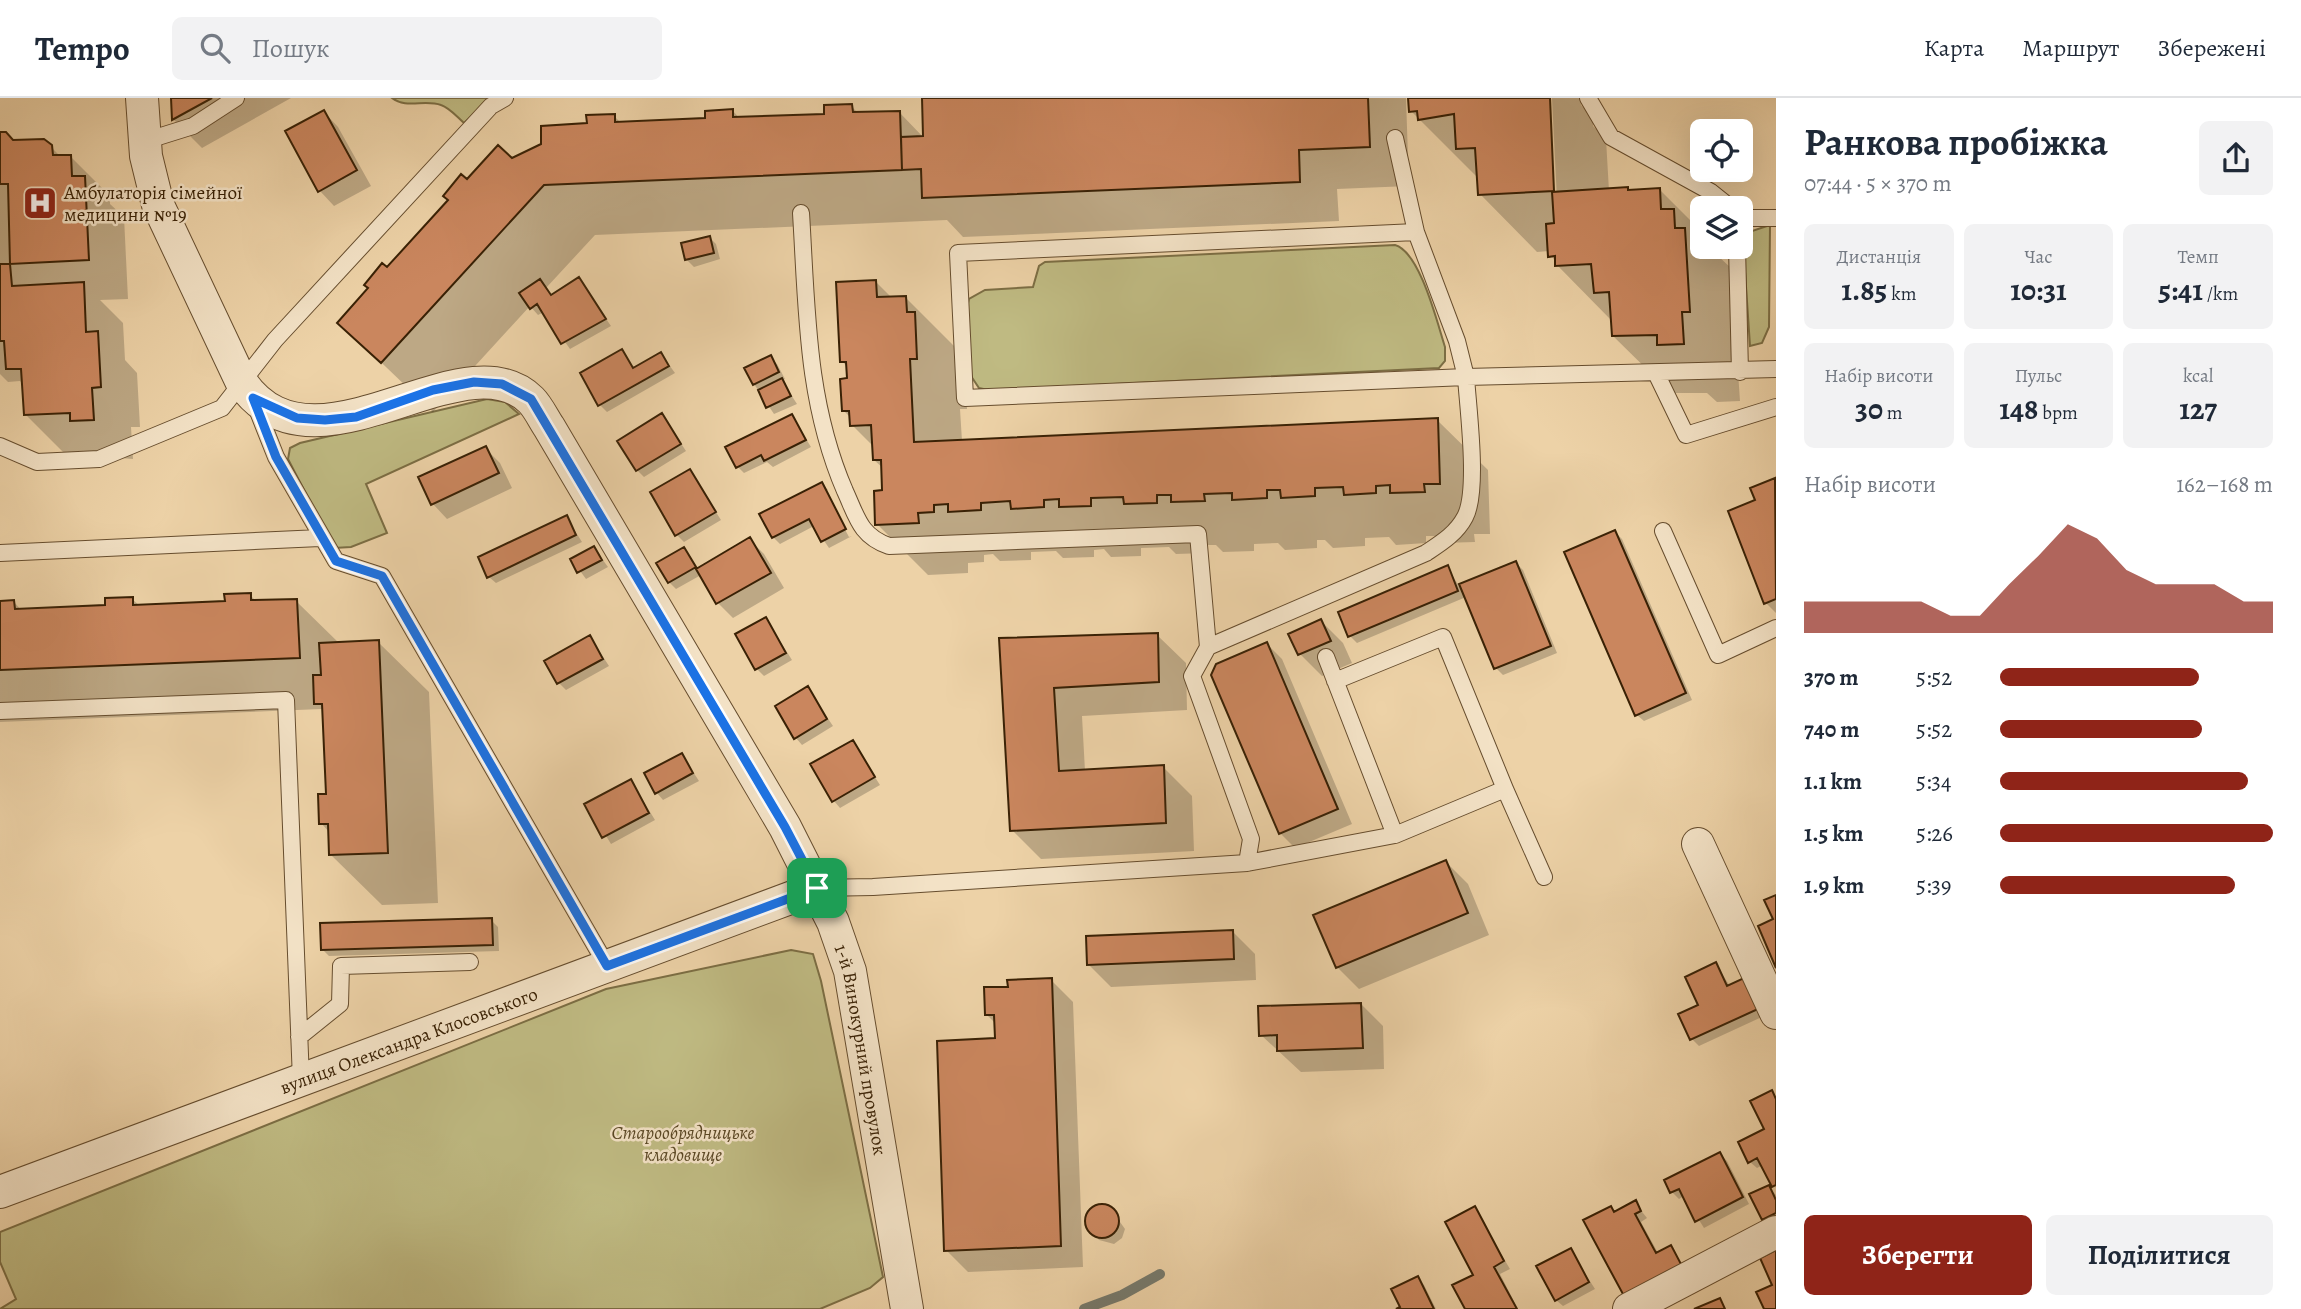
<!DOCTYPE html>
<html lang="uk">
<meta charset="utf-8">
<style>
:root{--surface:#fff;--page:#f2f2f3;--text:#1f2937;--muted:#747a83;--line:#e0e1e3;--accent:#8f2418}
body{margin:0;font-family:Alegreya,serif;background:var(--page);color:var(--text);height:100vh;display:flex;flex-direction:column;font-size:26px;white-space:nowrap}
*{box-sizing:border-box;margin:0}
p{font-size:23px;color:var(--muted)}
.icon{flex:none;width:38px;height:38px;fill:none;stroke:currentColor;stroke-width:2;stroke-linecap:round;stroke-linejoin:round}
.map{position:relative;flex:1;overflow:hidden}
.side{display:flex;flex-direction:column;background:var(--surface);width:525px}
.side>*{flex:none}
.buttons{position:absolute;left:1690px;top:21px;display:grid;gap:14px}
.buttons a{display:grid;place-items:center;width:63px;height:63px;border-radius:10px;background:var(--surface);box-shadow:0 7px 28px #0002;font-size:35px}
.pin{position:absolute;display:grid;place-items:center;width:60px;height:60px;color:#fff;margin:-30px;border-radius:14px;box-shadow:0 4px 10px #0006}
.round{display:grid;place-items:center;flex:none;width:74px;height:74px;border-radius:10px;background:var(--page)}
.head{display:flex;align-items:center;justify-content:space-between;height:119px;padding:0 28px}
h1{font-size:38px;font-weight:700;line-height:52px}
.metrics{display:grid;grid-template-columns:repeat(3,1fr);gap:10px;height:119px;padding:7px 28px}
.metrics div{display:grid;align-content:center;border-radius:10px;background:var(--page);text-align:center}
.metrics b{font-size:30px;font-weight:700}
.metrics small{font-size:19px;font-weight:400}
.metrics p{font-size:19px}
.chart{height:196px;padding:14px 28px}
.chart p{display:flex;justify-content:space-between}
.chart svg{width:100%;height:126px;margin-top:7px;fill:var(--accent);opacity:.7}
.primary-button{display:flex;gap:14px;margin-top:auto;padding:14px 28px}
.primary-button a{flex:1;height:80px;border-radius:10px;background:var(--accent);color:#fff;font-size:28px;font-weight:700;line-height:80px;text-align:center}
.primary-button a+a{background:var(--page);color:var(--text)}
ul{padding:0 28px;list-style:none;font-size:23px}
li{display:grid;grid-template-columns:112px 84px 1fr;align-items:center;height:52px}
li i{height:18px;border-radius:9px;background:var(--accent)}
header{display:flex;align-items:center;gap:42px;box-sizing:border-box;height:98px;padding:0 35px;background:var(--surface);border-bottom:2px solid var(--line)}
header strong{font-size:33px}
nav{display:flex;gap:38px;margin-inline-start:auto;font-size:24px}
.search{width:490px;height:63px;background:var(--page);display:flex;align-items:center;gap:18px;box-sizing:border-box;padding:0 24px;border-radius:10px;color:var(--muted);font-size:26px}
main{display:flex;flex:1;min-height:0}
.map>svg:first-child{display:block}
</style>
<header>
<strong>Tempo</strong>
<div class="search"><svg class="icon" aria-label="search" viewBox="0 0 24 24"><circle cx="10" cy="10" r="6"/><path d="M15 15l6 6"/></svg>Пошук</div>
<nav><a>Карта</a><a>Маршрут</a><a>Збережені</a></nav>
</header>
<main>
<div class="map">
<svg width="1776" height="1211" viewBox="0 0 1776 1211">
<rect width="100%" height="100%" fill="#edd2a7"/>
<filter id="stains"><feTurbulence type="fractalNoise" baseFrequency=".00286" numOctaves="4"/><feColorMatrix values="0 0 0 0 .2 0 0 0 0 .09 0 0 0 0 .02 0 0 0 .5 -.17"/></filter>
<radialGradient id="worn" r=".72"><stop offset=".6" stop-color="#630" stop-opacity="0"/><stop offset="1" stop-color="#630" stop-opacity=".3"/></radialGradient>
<path fill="#bfba82" stroke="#7c6e44" stroke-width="2" d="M392,0h101l-29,25c-7,-6 -14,-15 -23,-18 -16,-6 -35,4 -49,-7z
M1770,127l-1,102 -7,16 -12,3 -7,-104 9,-11z
M1395,147c25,7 42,77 50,102v14l-6,7 -451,22 -9,-2 -8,-12 -4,-69 2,-8 16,-9 48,-3 6,-21 6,-4z
M487,301l18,3 14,12 -153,70 21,49 -36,14 -17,1 -46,-89 2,-11 10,-5z
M791,852l22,4 8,27 62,296 -13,11 -50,21h-820l16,-10 -16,-37v-30l606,-243z"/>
<path fill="#0003" d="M173,0h118l-89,50 -29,-29z
M924,0h482l3,88 -72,3 2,32 -376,16 -16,-17 -352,15 -49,53 6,8 27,-16 32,46 -41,23 -26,-37 -6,3 -8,-9 -97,106 -93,-89 127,-141 122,-57 25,-9 8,8 85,-4 26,-9 7,8 86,-4 25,-9 8,8 40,-2 26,27z
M1410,0h138l5,102h4l-5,-102h28l1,7 12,12v9l13,13 3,52 50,-2 44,44v14h14v8l14,13 9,133 -23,1 -10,-9h-36l-58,-57 -1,-15 -55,-56 -8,-14 -12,1 -57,-58 -3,-17 -66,-66z
M324,14l14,15 33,59 -37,20 -14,-15 -32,-59z
M0,36l14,8 37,5 10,10h10l39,39v8l14,13 4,82 -28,1 23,23 2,37 12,13 3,54h-9l2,32 -68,-5 -40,-40 -1,-29 -4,-4 -12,1 -8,-8z
M709,139l7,7 4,15 -26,8 -7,-7z
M876,184l16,16h14l50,50 9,16 2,45h-7l2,32 475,-21 51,50 2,64h-16l1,8 -33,1 -7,-7h-9v7l-30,2 -7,-8 -24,1v8l-32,2 -8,-8h-8v8l-32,2 -7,-7 -24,1v7l-31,1 -7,-7h-9v8l-31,1 -7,-7 -28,1v8l-30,1 -7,-8 -10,1v7l-31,1 -7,-7 -25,1v8l-31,1 -7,-7 -9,1v7l-16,1v10l-40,2 -51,-51 7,-32 -1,-24 -9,-8v-13l-22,-22v-6l-9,-9 5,-42 -6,-7z
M622,253l13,18 26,-15 14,19 -68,39 -7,-7z
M770,259l7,7 8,15 -3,2 15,23 -23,10 -20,-30z
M662,317l24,36 -42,26 -7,-7z
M792,318l19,31 -38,20 -6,-5 -23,11 -7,-7z
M485,350l15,15 12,25 -65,31 -14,-15z
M690,373l31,49 -37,22 -7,-7z
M1775,382l1,1v132l-10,-10 -9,-102z
M822,386l6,6h-4l25,47 3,-1 -23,12 -15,-22 -34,18 -7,-7z
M566,419l16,25 -86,41 -7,-6z
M1615,434l7,7 70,161 -48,21 -7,-6z
M749,441l15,15 20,34 -51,30 -15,-15 -17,-28 -25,14 -7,-7 15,-33 14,20z
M594,450l14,19 -22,12 -14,-19z
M1516,465l7,7 34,83 -54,22 -7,-7 -30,-71 -109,46 -7,-7 97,-69 12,19z
M250,497l7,7 39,-1 44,43 38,-2 51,50 9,211 -56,2 -51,-50 -1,-22 -9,-10 7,-27 -6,-87 -322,13v-119l14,-1 8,9 85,-4 25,-8 8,7 87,-4z
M766,521l26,41 -28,16 -7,-7z
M1321,523l22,22 9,20 -30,13 -22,-22z
M1157,537l29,28 1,47 -105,6 3,55 78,-4 29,29 2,55 -153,8 -29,-29 -11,-190z
M590,539l19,29 -43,24 -7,-7z
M1267,546l15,15 70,165 -57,24 -15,-15z
M808,591l25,37 -31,19 -6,-7z
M853,645l27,42 -40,23 -6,-7z
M682,657l17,26 -36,19 -6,-7z
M631,683l24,39 -44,24 -24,-39z
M1446,764l22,22 21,51 -130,54 -22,-22z
M491,822l7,7 1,24 -170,5 -7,-7z
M1233,834l22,22 1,26 -145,7 -22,-22z
M1716,867l14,21 13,-6 21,36 -65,30 -7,-7z
M1051,882l22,22 10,265 -115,5 -22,-22 50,-210v-16l-9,-9 23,-27z
M1361,906l22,22 1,43 -83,3 -40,-37z
M1771,994l5,5v91l-13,-23 -6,3 -7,-6 17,-33z
M1720,1056l7,7 22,43 -45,24 -20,-32 -5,3 -7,-7z
M1768,1089l8,8v28l-5,3 -19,-31z
M1635,1105l12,15 -6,4 17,31 12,-6 17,26 -61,22 -16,-87 5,5z
M1100,1108l10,2 15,21 -3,9 -8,6 -15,-4 -12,-17 1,-9z
M1474,1111l36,60 -10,5 18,35h-51l8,-33z
M1570,1152l25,39 -32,17 -7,-6z
M1417,1180l7,7 12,24h-36z"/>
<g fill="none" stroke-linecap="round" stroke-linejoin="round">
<path stroke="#767a6d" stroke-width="10" d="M1084,1211l38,-14 38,-21"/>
</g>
<path fill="#ca865e" stroke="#392105" stroke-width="2" d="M171,0h41l-40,22z
M922,0h446l2,49 -71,3 1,32 -378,16 -1,-29 -19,1 -1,-33 22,-1z
M1408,0h142l4,93 -76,4 -3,-47 -19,1 -2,-35 -36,6 -1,-9 -8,1z
M852,6l1,8 47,-1 2,59 -358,15 -163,178 -44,-40 31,-35 -4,-3 18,-22 5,4 61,-67 -5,-4 18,-22 6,5 31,-34 14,13 29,-14v-18l46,-3 -1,-8 29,-1v8l90,-4v-7l28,-2v8l91,-3v-9z
M324,12l33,60 -39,22 -33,-61z
M0,34h6l7,8 31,-1 8,6 1,10h18l1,21h13l4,84 -79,4 -2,-80h-8z
M1628,89v3l32,-2 1,21h13l1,19h10l5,84h-8l2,32 -27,1v-10l-45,1 -3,-44 -15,1 -3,-29 -36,2v-10l-7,1 -2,-33 8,-1 -2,-31z
M710,138l4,17 -29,7 -4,-17z
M0,166h10l2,22 72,-4 2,50 12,-1 3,56 -9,1 2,32 -24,1v-8l-46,2 -3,-46h-15l-2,-28h-4z
M579,179l27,42 -45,25 -24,-40 -7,5 -11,-16 21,-14 11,16z
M876,182l1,17 29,-1 1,16h8l2,47h-7l4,83 524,-24 2,66h-16l1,8 -35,1v-8l-14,1v7l-32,2 -1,-8 -28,1v8l-34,2 -1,-8h-13v8l-35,2v-7l-28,1 1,7 -34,1v-7h-14v8l-33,1 -1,-7 -32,1v8l-32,1v-8l-15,1v7l-33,2 -1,-8 -29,2v7l-33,2v-8l-14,1v7l-16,1 1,10 -44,2 -1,-34 8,-1 -1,-30h-8l-2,-35 -21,1 -1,-15h-7l-2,-32 7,-1 -1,-16h-6l-4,-80z
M622,251l11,19 28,-16 8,14 -71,40 -18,-33z
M771,257l8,17 -26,13 -9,-17z
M782,280l9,18 -25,12 -8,-18z
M662,315l19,31 -45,27 -19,-30z
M792,316l14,26 -42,21 -3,-6 -25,13 -11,-21z
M486,348l13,27 -68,32 -13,-28z
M690,371l26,43 -41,24 -25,-44z
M1775,380l1,121 -12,5 -36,-93 27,-11 -5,-12z
M822,384l24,47 -25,13 -12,-23 -37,19 -13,-24z
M567,417l9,20 -89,43 -9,-21z
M1615,432l71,163 -51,23 -71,-164z
M750,439l21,36 -55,31 -20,-35z
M594,448l8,14 -25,13 -7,-14z
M684,449l12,20 -28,16 -12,-20z
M1516,463l35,85 -57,23 -35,-85z
M1448,467l10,26 -110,46 -10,-25z
M251,495v7l46,-1 3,59 -300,12v-69l14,-1 1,9 90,-4v-7l28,-1v8l92,-4 -1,-7z
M766,519l20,36 -31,17 -20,-36z
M1321,521l10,22 -33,14 -10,-21z
M1158,535l1,49 -105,6 5,83 105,-6 2,58 -156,8 -11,-193z
M590,537l13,24 -46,25 -13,-23z
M379,542l9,213 -59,2 -1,-31h-9l-1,-30h8l-4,-90h-8l-1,-29h8l-2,-32z
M1267,544l71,167 -59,25 -68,-159 5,-11z
M808,588l19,33 -33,20 -19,-33z
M853,642l22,37 -43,25 -22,-38z
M682,655l11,20 -38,21 -11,-21z
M631,681l18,34 -47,25 -18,-34z
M1446,762l22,53 -132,55 -23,-53z
M1776,797v73l-18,-42 15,-7 -9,-19z
M492,820l1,27 -172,5 -1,-27z
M1233,832l1,29 -147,6 -1,-29z
M1716,864l11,24 17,-8 14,31 -68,31 -12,-26 20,-9 -13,-28z
M1052,880l9,268 -117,5 -7,-210 58,-3 -1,-23h-9l-1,-28h24l-1,-7z
M1361,905l2,45 -86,3v-16l-18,1 -1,-30z
M1772,992l4,9v86l-4,2 -15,-29 -9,5 -10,-21 26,-13 -14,-28z
M1720,1054l23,45 -48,25 -16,-33 -9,4 -6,-13z
M1769,1087l7,15v13l-14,7 -13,-26z
M1636,1102l5,11 -6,3 21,39 15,-8 11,21 -58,30 -41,-76 28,-14 3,6z
M1085 1123a17 17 0 1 1 34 0a17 17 0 1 1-34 0Z
M1475,1108l29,55 -10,6 23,42h-52l-13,-24 21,-10 -28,-53z
M1571,1150l18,34 -34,19 -19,-35z
M1776,1152v59h-12l-8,-17 16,-7 -12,-27z
M1418,1178l16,33h-38l4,-2 -9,-18z
M1720,1200l5,11h-31z"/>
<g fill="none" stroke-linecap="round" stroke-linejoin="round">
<g stroke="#664d2e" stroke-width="18">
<path id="lane" d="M1588,0l23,39 100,55 20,16
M1395,40l21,94
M145,43l48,-15 43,-28
M801,115c6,96 5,188 44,278 12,26 15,45 44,55l309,-12 10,113
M1741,120h35
M1416,134l41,109 9,36 -501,21 -7,-145z
M1737,149l3,125
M1656,275l30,62 90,-28
M255,306l21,53 60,104 46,15 225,390
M0,348l37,16 62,-3 123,-51 53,-68 216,-234 14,-8
M1663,433l55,124 58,-27
M0,455l320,-15
M1335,583l108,-44 62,152 -110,46
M0,613l286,-11 15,380
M1505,691l39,88
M1247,765l4,-24 -59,-163 16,-29 218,-94c15,-10 30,-19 39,-36 14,-26 3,-108 1,-140l310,-8
M817,790l56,-1 374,-24 148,-28 -69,-178
M299,939l41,-33 1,-38 129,-4"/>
</g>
<g stroke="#664d2e" stroke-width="34">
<g id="street">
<path id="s1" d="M142,0l4,58 12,49 84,178c73,104 221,-50 289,17 7,7 12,18 18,27l236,400 48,95 17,49 57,338"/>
<path d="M1698,746l78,169"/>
<path id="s2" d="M0,1094l817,-304"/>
<path d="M1629,1211l147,-77"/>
</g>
</g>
<use href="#lane" stroke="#f3e2c6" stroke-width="16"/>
<use href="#street" stroke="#f3e2c6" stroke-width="32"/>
</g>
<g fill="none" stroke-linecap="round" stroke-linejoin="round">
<g stroke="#fff" stroke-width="14">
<path id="route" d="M474,284l28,2 29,15 254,428 32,61 -210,78 -225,-390 -46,-15 -60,-104 -23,-59 44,20 28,2 31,-3 77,-27z"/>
</g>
<use href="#route" stroke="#1a73e8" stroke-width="9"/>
</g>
<defs>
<g id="hospital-square" transform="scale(1.75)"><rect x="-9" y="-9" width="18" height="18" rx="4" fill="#8f2418" stroke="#f3e2c6"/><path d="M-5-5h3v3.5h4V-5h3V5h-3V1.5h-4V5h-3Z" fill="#fff"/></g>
</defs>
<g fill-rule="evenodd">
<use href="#hospital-square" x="40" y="105"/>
</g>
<g text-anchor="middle" stroke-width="5" stroke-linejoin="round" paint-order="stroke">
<g font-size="19" fill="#392105" stroke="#f3e2c6" text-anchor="start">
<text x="64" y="101">Амбулаторія сімейної<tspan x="64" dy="22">медицини №19</tspan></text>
</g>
<g font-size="19" fill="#392105" stroke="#f3e2c6">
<text dy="7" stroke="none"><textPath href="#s2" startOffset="436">вулиця Олександра Клосовського</textPath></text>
<text dy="7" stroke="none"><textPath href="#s1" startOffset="1351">1-й Винокурний провулок</textPath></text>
</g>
<g font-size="19" font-style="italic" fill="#5a4724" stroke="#f3e2c6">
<text x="683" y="1041">Старообрядницьке<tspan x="683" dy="22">кладовище</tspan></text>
</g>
</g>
<rect width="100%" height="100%" filter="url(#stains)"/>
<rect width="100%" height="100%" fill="url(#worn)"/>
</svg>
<div class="buttons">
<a><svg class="icon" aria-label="locate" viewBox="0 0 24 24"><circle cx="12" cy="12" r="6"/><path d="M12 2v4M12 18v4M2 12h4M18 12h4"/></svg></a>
<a><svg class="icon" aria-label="layers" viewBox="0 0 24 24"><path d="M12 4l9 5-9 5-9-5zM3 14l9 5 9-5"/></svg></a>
</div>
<div class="pin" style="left:817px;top:790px;background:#1e9e55"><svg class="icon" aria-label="arrive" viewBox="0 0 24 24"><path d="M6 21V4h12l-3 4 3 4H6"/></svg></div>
</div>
<section class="side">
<div class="head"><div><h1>Ранкова пробіжка</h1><p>07:44 · 5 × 370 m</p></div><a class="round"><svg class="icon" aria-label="share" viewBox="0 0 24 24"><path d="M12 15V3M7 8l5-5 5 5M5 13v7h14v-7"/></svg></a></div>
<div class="metrics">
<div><p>Дистанція</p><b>1.85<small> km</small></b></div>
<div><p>Час</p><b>10:31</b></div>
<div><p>Темп</p><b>5:41<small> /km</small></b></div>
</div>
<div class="metrics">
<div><p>Набір висоти</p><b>30<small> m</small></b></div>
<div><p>Пульс</p><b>148<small> bpm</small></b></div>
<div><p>kcal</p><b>127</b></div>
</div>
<div class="chart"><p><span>Набір висоти</span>162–168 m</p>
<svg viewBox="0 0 160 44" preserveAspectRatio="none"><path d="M0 44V33L10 33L20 33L30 33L40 33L50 38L60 38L70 27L80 17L90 6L100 11L110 22L120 27L130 27L140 27L150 33L160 33V44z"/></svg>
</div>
<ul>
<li><b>370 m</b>5:52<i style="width:73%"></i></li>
<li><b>740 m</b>5:52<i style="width:74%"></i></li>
<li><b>1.1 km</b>5:34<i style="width:91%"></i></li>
<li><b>1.5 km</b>5:26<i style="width:100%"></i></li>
<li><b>1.9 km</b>5:39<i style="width:86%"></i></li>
</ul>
<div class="primary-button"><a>Зберегти</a><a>Поділитися</a></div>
</section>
</main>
